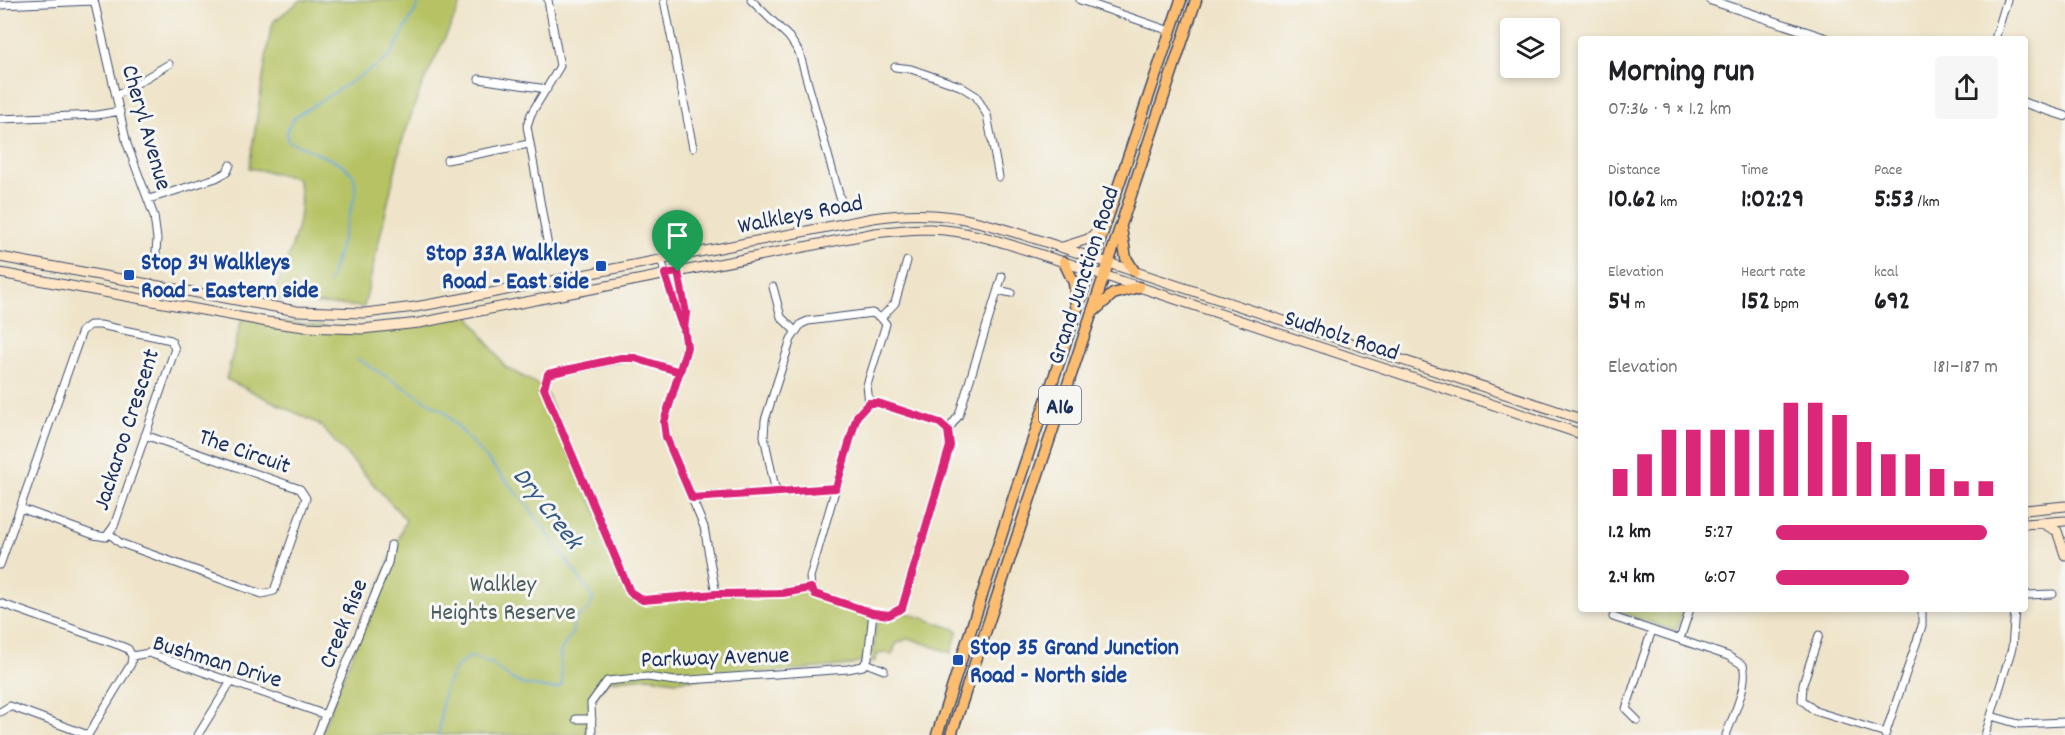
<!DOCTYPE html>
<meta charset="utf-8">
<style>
:root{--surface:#fff;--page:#f6f6f6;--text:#202124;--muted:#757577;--accent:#db2777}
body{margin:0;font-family:Dekko,sans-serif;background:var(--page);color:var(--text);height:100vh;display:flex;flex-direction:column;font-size:22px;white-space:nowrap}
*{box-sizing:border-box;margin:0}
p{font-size:20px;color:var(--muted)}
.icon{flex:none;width:33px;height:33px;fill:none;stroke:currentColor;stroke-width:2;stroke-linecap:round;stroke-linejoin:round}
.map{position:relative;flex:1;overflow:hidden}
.drawer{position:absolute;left:1578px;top:36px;width:450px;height:576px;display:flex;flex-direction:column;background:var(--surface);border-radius:6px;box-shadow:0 3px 9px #0003}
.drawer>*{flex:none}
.controls{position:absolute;left:1500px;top:18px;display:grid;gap:12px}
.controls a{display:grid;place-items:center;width:60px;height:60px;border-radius:6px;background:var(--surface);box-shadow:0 3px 9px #0003;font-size:30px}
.pin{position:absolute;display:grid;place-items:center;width:51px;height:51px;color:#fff;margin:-62px -26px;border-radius:50% 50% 50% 0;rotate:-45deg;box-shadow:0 0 6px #0007}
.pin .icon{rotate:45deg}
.round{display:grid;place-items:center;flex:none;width:63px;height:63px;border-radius:6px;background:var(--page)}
.headline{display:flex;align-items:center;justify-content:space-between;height:102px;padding:0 30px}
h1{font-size:33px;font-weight:800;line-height:45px}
.stats{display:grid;grid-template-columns:repeat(3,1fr);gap:9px;height:102px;padding:6px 30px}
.stats div{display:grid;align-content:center}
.stats b{font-size:26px;font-weight:800}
.stats small{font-size:16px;font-weight:400}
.stats p{font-size:16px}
.chart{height:168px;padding:12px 30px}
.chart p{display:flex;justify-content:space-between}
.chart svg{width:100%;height:108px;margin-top:6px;stroke:var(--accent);stroke-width:6}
ul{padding:0 30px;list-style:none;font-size:20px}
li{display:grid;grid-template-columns:96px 72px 1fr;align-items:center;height:45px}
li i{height:15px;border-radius:8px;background:var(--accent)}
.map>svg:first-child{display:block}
</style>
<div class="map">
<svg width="2065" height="735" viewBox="0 0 2065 735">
<rect width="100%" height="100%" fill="#f6f6f2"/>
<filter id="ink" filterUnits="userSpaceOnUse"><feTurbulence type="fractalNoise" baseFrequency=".0167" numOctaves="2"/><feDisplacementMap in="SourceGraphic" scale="12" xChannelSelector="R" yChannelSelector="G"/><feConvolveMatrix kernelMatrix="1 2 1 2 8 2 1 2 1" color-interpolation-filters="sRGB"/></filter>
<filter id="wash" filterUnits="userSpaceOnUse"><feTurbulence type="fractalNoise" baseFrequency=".008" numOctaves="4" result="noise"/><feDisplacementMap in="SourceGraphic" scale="24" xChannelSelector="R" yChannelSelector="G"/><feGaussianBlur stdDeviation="1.35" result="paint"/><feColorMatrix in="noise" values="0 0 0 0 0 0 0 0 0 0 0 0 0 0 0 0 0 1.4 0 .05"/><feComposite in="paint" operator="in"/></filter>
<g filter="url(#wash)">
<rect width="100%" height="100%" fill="#efe4c9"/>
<path fill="#b6c263" stroke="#687860" stroke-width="1.5" d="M301,0h162l-43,90 -19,55 -37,162 -83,-6 -9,-2c13,-35 38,-84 25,-121l-48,-10 21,-135 4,-12z
M467,313l38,54 39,21 86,204 13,8 168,-12 56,29c6,10 1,34 -6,44l-9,4 -177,16 -28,-4 -39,4 -17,22 -3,32h-268l86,-215 -87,-96 -93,-45 16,-61 112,11z
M1610,609h73l-7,22z
M902,611l56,19 -7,23 -42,-15 -13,6 -4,11 -8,-3 -6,2 -3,7 -3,1 4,-40 21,-4z"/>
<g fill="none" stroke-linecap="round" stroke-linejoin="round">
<path stroke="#63a8d8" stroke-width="2" d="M329,283l27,-91 -2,-16 -12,-12 -54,-23c-3,-10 1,-16 7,-24l94,-59 32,-58
M357,359l88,53 80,90 66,92 2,7 -5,9 -12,8 -3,6 -1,10 -11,16 -1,7 2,27 -3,4 -8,1 -30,-5 -11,-6 -18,-14 -21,-8c-29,16 -30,50 -32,79"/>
</g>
</g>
<g filter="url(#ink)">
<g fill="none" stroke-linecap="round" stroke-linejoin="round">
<g stroke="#3b4a6e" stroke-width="9">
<path id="minor" d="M94,0l33,144 27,72 3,23 -2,27
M548,0l12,66 -29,48 -4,12 23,132
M664,0l29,148
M751,0l38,37 10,15 42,149
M1080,0l90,31
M0,5l94,-4
M1995,39l12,-39
M895,67l16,2 49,17 16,10 11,19 12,62
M479,79l68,10
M116,96l53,-32
M0,119l97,-4 23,-4
M447,160l82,-16
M149,199l67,-21 11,-6 3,-7
M674,257l12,56 -2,16 3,18 -23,75 2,15 38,90 12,67
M661,259l19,61 4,9
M773,287l8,30 14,14
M998,290l13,3
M881,318l14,-15 12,-42
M680,372l-45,-14 -14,1 -73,15 -4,14 86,204 13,8 73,-6 67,-1 28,-5
M869,403h9l62,20 8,7 2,15 -48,162 -13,8 -16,-2 -58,-19 -4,-6 -1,-11 47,-162z
M948,430l11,-15 43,-139
M776,493l-12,-57 1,-16 26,-81 10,-15 7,-3 64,-8 9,5 5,6 -19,61 2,18
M692,498l144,-10
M109,533l11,10 142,51 12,-3 32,-93 -6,-9 -155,-54
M0,565l82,-234 8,-6h10l71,15 4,9 -61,177 -8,11 -12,-2 -74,-27
M2025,595l28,-1
M0,603l121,43 7,3 4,7 17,-3 177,62
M1613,617l115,39 15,9c6,18 -10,51 -17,70
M1819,635l-16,49 -1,16 13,11 71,22
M1680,639l10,-30
M866,663l18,7
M0,712l10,-6 78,29 43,-71 1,-8
M1991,716l28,8 46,-2
M576,719h16
M1637,720l-11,-11 26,-79
M592,733l-1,-30 16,-22 40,-4 28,4 173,-12 15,-3 5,-8 5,-45
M198,735l32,-52
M317,735l71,-172 3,-18
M1885,735l37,-109v-17
M1985,735l27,-87 3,-39"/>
</g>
<g stroke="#3b4a6e" stroke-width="10">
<path id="tertiary" d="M1710,0l118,39
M2025,103l40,13"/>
</g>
<g stroke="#3b4a6e" stroke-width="11">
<path id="secondary" d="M1063,247l25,-8 18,-15
M0,257l297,54 68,2 50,-6 45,-8 413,-81c67,-10 103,2 166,22l542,179
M0,273l267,49 38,5 57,2 57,-6 456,-90c18,-2 36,-4 55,-4 45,1 91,20 134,33l517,172
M2025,510l40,-4
M2025,524l40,-3
M2044,524l13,7 8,24"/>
</g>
<g stroke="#3b4a6e" stroke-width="13">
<path id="trunk" d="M1121,228l5,30 8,13
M1064,262l10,21 2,23
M1093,312l20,-18 26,-7
M937,735l78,-242 166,-493
M951,735l245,-735"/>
</g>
<use href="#minor" stroke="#fff" stroke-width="7"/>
<use href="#tertiary" stroke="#fff" stroke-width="8"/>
<use href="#secondary" stroke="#fee5c5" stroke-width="9"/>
<use href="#trunk" stroke="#fcbd6f" stroke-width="10"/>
</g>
</g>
<g fill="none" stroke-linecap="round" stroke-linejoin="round" filter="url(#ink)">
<g stroke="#fff" stroke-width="12">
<path id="route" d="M678,272l-13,2 15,46 4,9 3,18 -23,75 2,15 26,61 144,-10 21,-72 12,-13h9l62,20 8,7 2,16 -48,162 -13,7 -16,-2 -58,-19 -4,-6 -28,5 -67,1 -73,6 -13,-8 -86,-204 4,-14 73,-16h14l45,14 7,-25 -3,-18 2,-16 -8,-41"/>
</g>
<use href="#route" stroke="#db2777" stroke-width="8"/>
</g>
<g fill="#1a4fb4" stroke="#f6f6f2" stroke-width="2">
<rect x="595" y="260" width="12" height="12" rx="3"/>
<rect x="123" y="269" width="12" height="12" rx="3"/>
<rect x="952" y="654" width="12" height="12" rx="3"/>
</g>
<g text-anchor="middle" stroke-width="6" stroke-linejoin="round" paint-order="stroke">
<rect fill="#f6f6f2" stroke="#5d6b8a" stroke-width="1.5" x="1039" y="386" width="42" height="38" rx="4.5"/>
<g font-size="22" font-weight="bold" fill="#1b2f5e">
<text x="1060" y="413">A16</text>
</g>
<g font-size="24" fill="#1b2f5e" stroke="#f6f6f2">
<text transform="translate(148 127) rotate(74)" y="8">Cheryl Avenue</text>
<text transform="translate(800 213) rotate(-11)" y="8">Walkleys Road</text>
<text transform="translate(1082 275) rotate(-72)" y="8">Grand Junction Road</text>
<text transform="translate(1342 334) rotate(18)" y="8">Sudholz Road</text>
<text transform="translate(125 429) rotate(-72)" y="8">Jackaroo Crescent</text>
<text transform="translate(245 450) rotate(19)" y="8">The Circuit</text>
<text transform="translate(342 623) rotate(-68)" y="8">Creek Rise</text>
<text transform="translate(715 656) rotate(-2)" y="8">Parkway Avenue</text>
<text transform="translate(218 660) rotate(17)" y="8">Bushman Drive</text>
</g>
<g font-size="24" font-weight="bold" fill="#164399" stroke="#f6f6f2" text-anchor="start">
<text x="589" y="260" text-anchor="end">Stop 33A Walkleys<tspan x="589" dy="28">Road - East side</tspan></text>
<text x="141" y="269">Stop 34 Walkleys<tspan x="141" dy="28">Road - Eastern side</tspan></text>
<text x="970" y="654">Stop 35 Grand Junction<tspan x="970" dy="28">Road - North side</tspan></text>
</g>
<g font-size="24" fill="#4a5b60" stroke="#f6f6f2">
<text x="503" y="591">Walkley<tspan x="503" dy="28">Heights Reserve</tspan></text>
</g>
<g font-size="26" font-style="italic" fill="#345989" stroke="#f6f6f2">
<text transform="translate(549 507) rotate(52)" y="9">Dry Creek</text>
</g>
</g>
</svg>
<div class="controls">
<a><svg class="icon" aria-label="layers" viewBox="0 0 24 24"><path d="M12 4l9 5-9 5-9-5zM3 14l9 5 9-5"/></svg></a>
</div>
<div class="pin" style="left:678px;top:272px;background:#1e9e55"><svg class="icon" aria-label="arrive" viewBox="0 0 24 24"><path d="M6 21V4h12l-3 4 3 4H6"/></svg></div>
<section class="drawer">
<div class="headline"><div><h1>Morning run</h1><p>07:36 · 9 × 1.2 km</p></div><a class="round"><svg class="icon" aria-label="share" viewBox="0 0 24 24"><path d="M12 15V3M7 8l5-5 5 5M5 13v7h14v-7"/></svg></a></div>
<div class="stats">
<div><p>Distance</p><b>10.62<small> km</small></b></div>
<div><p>Time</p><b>1:02:29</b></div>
<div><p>Pace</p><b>5:53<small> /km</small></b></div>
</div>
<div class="stats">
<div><p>Elevation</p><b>54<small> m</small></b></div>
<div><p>Heart rate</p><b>152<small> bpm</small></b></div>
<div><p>kcal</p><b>692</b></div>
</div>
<div class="chart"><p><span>Elevation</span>181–187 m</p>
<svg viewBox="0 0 160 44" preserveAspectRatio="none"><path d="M5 44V33M15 44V27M25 44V17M35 44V17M45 44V17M55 44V17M65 44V17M75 44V6M85 44V6M95 44V11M105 44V22M115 44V27M125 44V27M135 44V33M145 44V38M155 44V38"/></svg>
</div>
<ul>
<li><b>1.2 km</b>5:27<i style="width:95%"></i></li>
<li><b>2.4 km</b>6:07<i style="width:60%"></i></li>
</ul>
</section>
</div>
